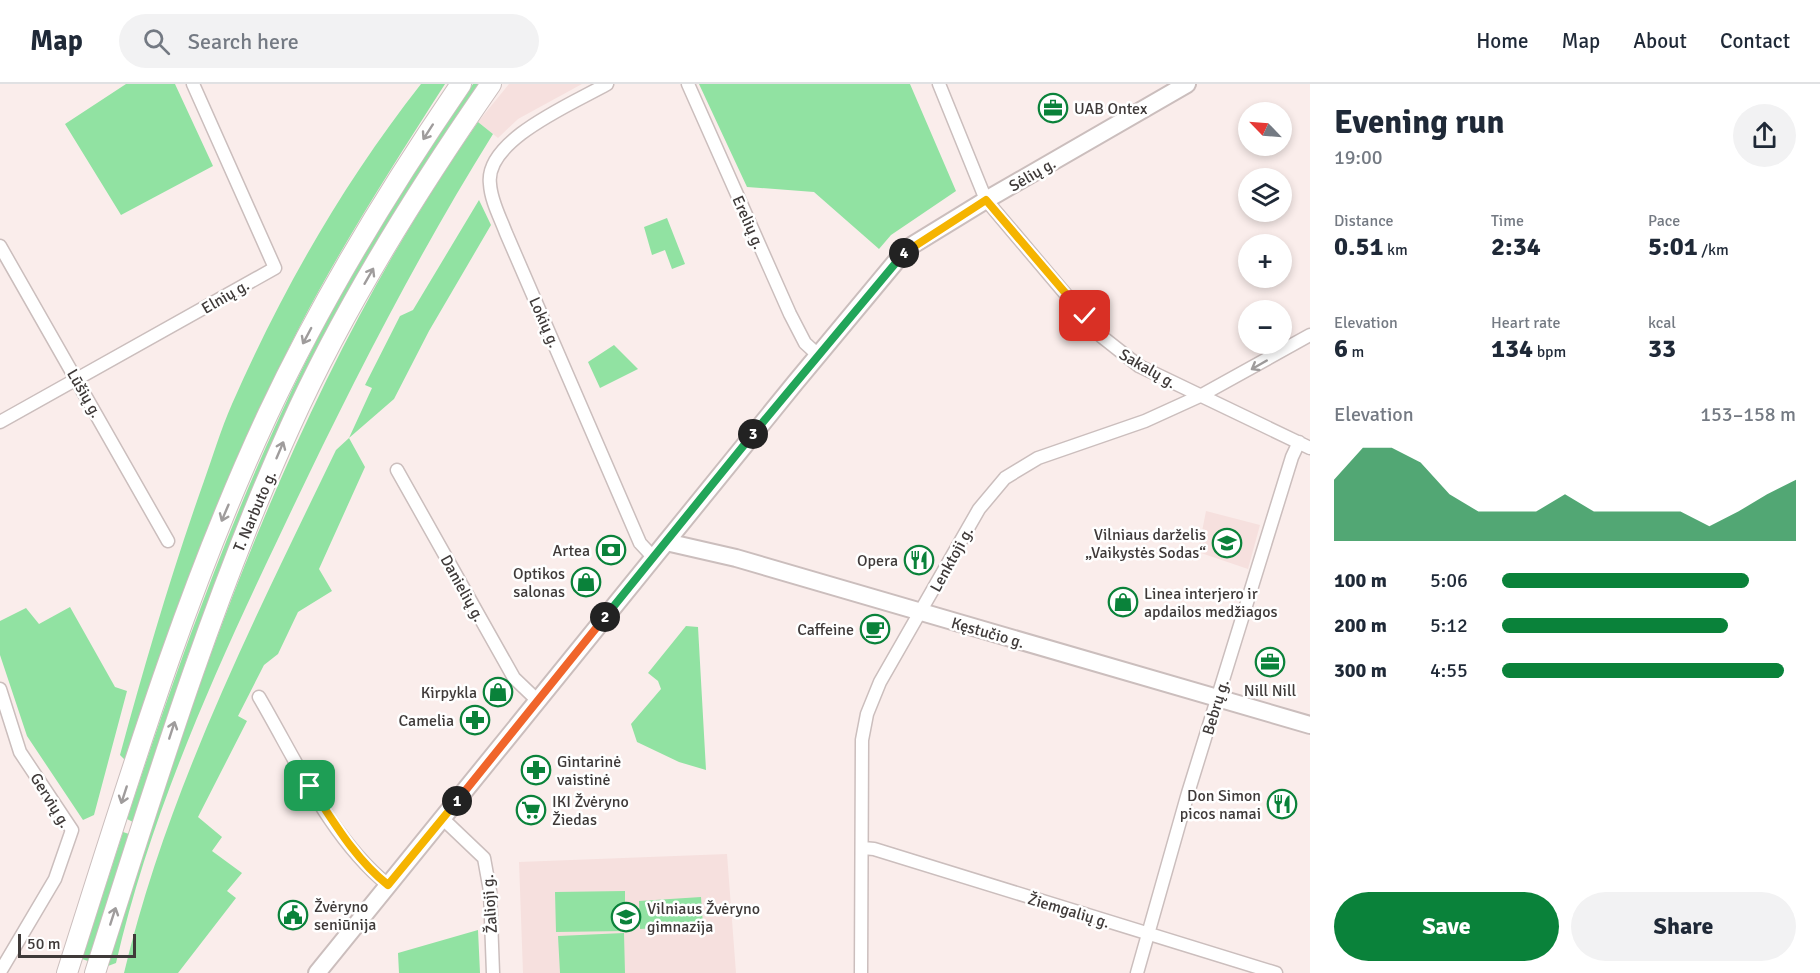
<!DOCTYPE html>
<meta charset="utf-8">
<style>
:root{--surface:#fff;--page:#f2f2f3;--text:#1f2937;--muted:#747a83;--line:#e0e1e3;--accent:#0a823a}
body{margin:0;font-family:Signika,sans-serif;background:var(--page);color:var(--text);height:100vh;display:flex;flex-direction:column;font-size:22px;white-space:nowrap}
*{box-sizing:border-box;margin:0}
p{font-size:20px;color:var(--muted)}
.icon{flex:none;width:33px;height:33px;fill:none;stroke:currentColor;stroke-width:2;stroke-linecap:round;stroke-linejoin:round}
.map{position:relative;flex:1;overflow:hidden}
.side{display:flex;flex-direction:column;background:var(--surface);width:510px}
.side>*{flex:none}
.needle{width:39px;rotate:295deg}
.fabs{position:absolute;left:1238px;top:18px;display:grid;gap:12px}
.fabs a{display:grid;place-items:center;width:54px;height:54px;border-radius:50%;background:var(--surface);box-shadow:0 3px 9px #0003;font-size:30px}
.scale{position:absolute;left:18px;bottom:15px;width:118px;box-sizing:border-box;padding-left:6px;border:3px solid #3f3a39;border-top:0;font-size:16px;line-height:21px;white-space:nowrap;color:#3f3a39;-webkit-text-stroke:4px #fff;paint-order:stroke}
.pin{position:absolute;display:grid;place-items:center;width:51px;height:51px;color:#fff;margin:-26px;border-radius:12px;box-shadow:0 3px 9px #0006}
.km{position:absolute;width:30px;height:30px;margin:-15px;border-radius:50%;background:#222;color:#fff;font-size:16px;line-height:30px;text-align:center}
.round{display:grid;place-items:center;flex:none;width:63px;height:63px;border-radius:32px;background:var(--page)}
.summary{display:flex;align-items:center;justify-content:space-between;height:102px;padding:0 24px}
h1{font-size:33px;font-weight:700;line-height:45px}
.figures{display:grid;grid-template-columns:repeat(3,1fr);gap:9px;height:102px;padding:6px 24px}
.figures div{display:grid;align-content:center}
.figures b{font-size:26px;font-weight:700}
.figures small{font-size:16px;font-weight:400}
.figures p{font-size:16px}
.chart{height:168px;padding:12px 24px}
.chart p{display:flex;justify-content:space-between}
.chart svg{width:100%;height:108px;margin-top:6px;fill:var(--accent);opacity:.7}
.action{display:flex;gap:12px;margin-top:auto;padding:12px 24px}
.action a{flex:1;height:69px;border-radius:36px;background:var(--accent);color:#fff;font-size:24px;font-weight:700;line-height:69px;text-align:center}
.action a+a{background:var(--page);color:var(--text)}
ul{padding:0 24px;list-style:none;font-size:20px}
li{display:grid;grid-template-columns:96px 72px 1fr;align-items:center;height:45px}
li i{height:15px;border-radius:8px;background:var(--accent)}
header{display:flex;align-items:center;gap:36px;box-sizing:border-box;height:84px;padding:0 30px;background:var(--surface);border-bottom:2px solid var(--line)}
header strong{font-size:28px}
nav{display:flex;gap:33px;margin-inline-start:auto;font-size:21px}
.search{width:420px;height:54px;background:var(--page);display:flex;align-items:center;gap:15px;box-sizing:border-box;padding:0 21px;border-radius:33px;color:var(--muted);font-size:22px}
main{display:flex;flex:1;min-height:0}
.map>svg:first-child{display:block}
</style>
<header>
<strong>Map</strong>
<div class="search"><svg class="icon" aria-label="search" viewBox="0 0 24 24"><circle cx="10" cy="10" r="6"/><path d="M15 15l6 6"/></svg>Search here</div>
<nav><a>Home</a><a>Map</a><a>About</a><a>Contact</a></nav>
</header>
<main>
<div class="map">
<svg width="1310" height="889" viewBox="0 0 1310 889">
<rect width="100%" height="100%" fill="#faedeb"/>
<path fill="#f6e0de" d="M509,0h73l-64,35 -20,19 -20,-16z
M1206,427l54,14 -12,44 -50,-17z
M727,770l9,119h-213l-4,-111z"/>
<path fill="#91e2a2" d="M126,0h49l38,82 -92,49 -56,-91z
M421,0h24c-50,78 -100,156 -143,238 -72,140 -120,293 -176,439l-6,-6c25,-92 52,-184 84,-274 9,-25 17,-52 28,-77 50,-114 112,-222 189,-320z
M473,0h7l-223,399 -69,172 -55,167 -6,-3c67,-204 141,-406 251,-591 30,-49 63,-97 95,-144z
M699,0h211l46,107 -65,44 -12,14 -65,-57 -67,-5z
M478,38l15,12c-81,130 -150,267 -215,405 -65,136 -128,277 -162,424l-8,3c0,-14 8,-31 13,-44 11,-34 22,-68 33,-102 79,-245 175,-486 324,-698z
M479,116l12,25 -62,106 -35,68 -45,39 16,29 -46,102 13,22 -34,21 -20,42 -14,11 -26,51 9,5 -49,96 24,20 -10,14 30,22 -15,18 9,7 -58,75h-54c44,-184 130,-353 212,-523l13,-12 23,-50 -7,-3 35,-69 13,-6z
M667,134l18,46 -13,5 -7,-19 -13,5 -8,-28z
M614,261l24,24 -38,19 -12,-26z
M70,523l45,80 12,4 -33,124 -11,5 -56,-84 -27,-81v-34l26,-13 13,16z
M686,542l12,1 8,143 -27,-8 -42,-20 -6,-18 30,-35 -3,-8 -10,-8z
M123,748l6,2 -41,127 -6,-2z
M625,807v40l-69,1 -1,-40z
M701,813l2,28 -63,4 -1,-28z
M478,846l2,43h-81l-1,-20z
M624,849l1,40h-65l-2,-37z"/>
<g fill="none" stroke-linecap="round" stroke-linejoin="round">
<g stroke="#cbbebd" stroke-width="15">
<path id="street" d="M607,0c-33,19 -123,56 -117,100 1,17 10,33 16,49l134,310 13,14
M688,0l102,230 15,29 13,12
M939,0l47,116 115,136 38,30 171,82
M0,162l168,295
M0,338l275,-154 -82,-184
M397,386l117,208 23,22
M0,605l20,63 52,78 -17,49 -55,93
M259,613c37,63 71,141 129,188
M442,734l42,40 6,33 3,82
M863,764l11,1 402,124
M861,889l1,-233 5,-26 13,-32 99,-173 26,-31 33,-20 107,-37 55,-25 110,-61
M1137,889l51,-180 104,-336 7,-15"/>
</g>
<g stroke="#cbbebd" stroke-width="20">
<path id="secondary" d="M666,458l70,16 574,167
M317,889l478,-590 103,-124 13,-13 75,-46 201,-116"/>
</g>
<g stroke="#cbbebd" stroke-width="22">
<path id="primary" d="M67,889c60,-188 117,-379 201,-559 54,-115 121,-225 193,-330
M95,889c59,-185 115,-369 195,-546 54,-120 126,-235 201,-343"/>
</g>
<use href="#street" stroke="#fff" stroke-width="12"/>
<use href="#secondary" stroke="#fff" stroke-width="16"/>
<use href="#primary" stroke="#fff" stroke-width="20"/>
</g>
<defs><path id="oneway-shaft" d="M-6 0H5M1.5-3L5.5 0L1.5 3" fill="none" stroke-width="1.6" stroke-linecap="round" stroke-linejoin="round" transform="scale(1.5)"/></defs>
<g stroke="#9f9c9c">
<use href="#oneway-shaft" transform="translate(428 48) rotate(123)"/>
<use href="#oneway-shaft" transform="translate(369 192) rotate(-60)"/>
<use href="#oneway-shaft" transform="translate(307 252) rotate(118)"/>
<use href="#oneway-shaft" transform="translate(1259 281) rotate(150)"/>
<use href="#oneway-shaft" transform="translate(280 366) rotate(-67)"/>
<use href="#oneway-shaft" transform="translate(225 429) rotate(113)"/>
<use href="#oneway-shaft" transform="translate(172 646) rotate(-72)"/>
<use href="#oneway-shaft" transform="translate(124 711) rotate(108)"/>
<use href="#oneway-shaft" transform="translate(113 832) rotate(-72)"/>
</g>
<g fill="none" stroke-linecap="round" stroke-linejoin="round">
<g stroke="#fff" stroke-width="12">
<path id="split-1" d="M310,702c23,35 45,73 78,99l69,-84"/>
</g>
<g stroke="#fff" stroke-width="12">
<path id="split-2" d="M457,717l148,-184"/>
</g>
<g stroke="#fff" stroke-width="12">
<path id="split-3" d="M605,533l148,-183"/>
</g>
<g stroke="#fff" stroke-width="12">
<path id="split-4" d="M753,350l151,-181"/>
</g>
<g stroke="#fff" stroke-width="12">
<path id="split-5" d="M904,169l82,-53 99,116"/>
</g>
<use href="#split-1" stroke="#f5b400" stroke-width="8"/>
<use href="#split-2" stroke="#f0652b" stroke-width="8"/>
<use href="#split-3" stroke="#22a559" stroke-width="8"/>
<use href="#split-4" stroke="#22a559" stroke-width="8"/>
<use href="#split-5" stroke="#f5b400" stroke-width="8"/>
</g>
<defs>
<g id="office-ring" transform="scale(1.5)"><circle r="9.5" fill="#fff" stroke="#0a823a" stroke-width="1.5"/><path d="M-6-3h4V-5.5h4V-3h4V5H-6ZM-1-4.5V-3h2v-1.5ZM-6 0V1H6V0Z" fill="#0a823a"/></g>
<g id="school-ring" transform="scale(1.5)"><circle r="9.5" fill="#fff" stroke="#0a823a" stroke-width="1.5"/><path d="M0-5L7-2L0 1L-7-2ZM-4 1L0 2.5L4 1V4Q0 6-4 4Z" fill="#0a823a"/></g>
<g id="bank-ring" transform="scale(1.5)"><circle r="9.5" fill="#fff" stroke="#0a823a" stroke-width="1.5"/><path d="M-6-4H6V4H-6ZM0-2.3a2.3 2.3 0 1 0 0 4.6a2.3 2.3 0 1 0 0-4.6Z" fill="#0a823a"/></g>
<g id="restaurant-ring" transform="scale(1.5)"><circle r="9.5" fill="#fff" stroke="#0a823a" stroke-width="1.5"/><path d="M-5-6h1v4h1v-4h1v4h1v-4h1v5L-1.5 .5V6h-2V.5L-5-1ZM5-6V6H3V1.5H1.5Q1.5-4 5-6Z" fill="#0a823a"/></g>
<g id="shop-ring" transform="scale(1.5)"><circle r="9.5" fill="#fff" stroke="#0a823a" stroke-width="1.5"/><path d="M-5-2.5h2.3a2.7 3.5 0 0 1 5.4 0H5L5.5 6h-11ZM-1.5-2.5h3a1.5 2.3 0 0 0-3 0Z" fill="#0a823a"/></g>
<g id="cafe-ring" transform="scale(1.5)"><circle r="9.5" fill="#fff" stroke="#0a823a" stroke-width="1.5"/><path d="M-5.5-4.5H6V0H3Q3 3.5 0 3.5H-2.5Q-5.5 3.5-5.5 0ZM3-3.2v2h1.7v-2ZM-6 4.5H4V6H-6Z" fill="#0a823a"/></g>
<g id="pharmacy-ring" transform="scale(1.5)"><circle r="9.5" fill="#fff" stroke="#0a823a" stroke-width="1.5"/><path d="M-2-6h4v4h4v4h-4v4h-4v-4h-4v-4h4Z" fill="#0a823a"/></g>
<g id="supermarket-ring" transform="scale(1.5)"><circle r="9.5" fill="#fff" stroke="#0a823a" stroke-width="1.5"/><path d="M-6-5.5h2.5l.6 2H6L4.5 2H-2.5L-4.4-4H-6ZM-1.5 3.2a1.3 1.3 0 1 0 .1 0ZM3 3.2a1.3 1.3 0 1 0 .1 0Z" fill="#0a823a"/></g>
<g id="civic-ring" transform="scale(1.5)"><circle r="9.5" fill="#fff" stroke="#0a823a" stroke-width="1.5"/><path d="M-.6-6.5H3V-4.5H.6V-3L4-1V1h2V6H-6V1h2V-1L-.6-3ZM-1.2 2.5V6h2.4V2.5Z" fill="#0a823a"/></g>
</defs>
<g fill-rule="evenodd">
<use href="#office-ring" x="1053" y="24"/>
<use href="#school-ring" x="1227" y="459"/>
<use href="#bank-ring" x="611" y="466"/>
<use href="#restaurant-ring" x="919" y="476"/>
<use href="#shop-ring" x="586" y="498"/>
<use href="#shop-ring" x="1123" y="518"/>
<use href="#cafe-ring" x="875" y="545"/>
<use href="#office-ring" x="1270" y="578"/>
<use href="#shop-ring" x="498" y="608"/>
<use href="#pharmacy-ring" x="475" y="636"/>
<use href="#pharmacy-ring" x="536" y="686"/>
<use href="#restaurant-ring" x="1282" y="720"/>
<use href="#supermarket-ring" x="531" y="726"/>
<use href="#civic-ring" x="293" y="831"/>
<use href="#school-ring" x="626" y="833"/>
</g>
<g text-anchor="middle" stroke-width="5" stroke-linejoin="round" paint-order="stroke">
<g font-size="16" fill="#3f3a39" stroke="#fff" text-anchor="end">
<text x="1074" y="30" text-anchor="start">UAB Ontex</text>
<text x="1206" y="456">Vilniaus darželis<tspan x="1206" dy="18">„Vaikystės Sodas“</tspan></text>
<text x="590" y="472">Artea</text>
<text x="898" y="482">Opera</text>
<text x="565" y="495">Optikos<tspan x="565" dy="18">salonas</tspan></text>
<text x="1144" y="515" text-anchor="start">Linea interjero ir<tspan x="1144" dy="18">apdailos medžiagos</tspan></text>
<text x="854" y="551">Caffeine</text>
<text x="1270" y="612" text-anchor="middle">Nill Nill</text>
<text x="477" y="614">Kirpykla</text>
<text x="454" y="642">Camelia</text>
<text x="557" y="683" text-anchor="start">Gintarinė<tspan x="557" dy="18">vaistinė</tspan></text>
<text x="1261" y="717">Don Simon<tspan x="1261" dy="18">picos namai</tspan></text>
<text x="552" y="723" text-anchor="start">IKI Žvėryno<tspan x="552" dy="18">Žiedas</tspan></text>
<text x="314" y="828" text-anchor="start">Žvėryno<tspan x="314" dy="18">seniūnija</tspan></text>
<text x="647" y="830" text-anchor="start">Vilniaus Žvėryno<tspan x="647" dy="18">gimnazija</tspan></text>
</g>
<g font-size="16" fill="#3f3a39" stroke="#fff">
<text transform="translate(1032 90) rotate(-30)" y="6">Sėlių g.</text>
<text transform="translate(749 138) rotate(66)" y="6">Erelių g.</text>
<text transform="translate(225 212) rotate(-30)" y="6">Elnių g.</text>
<text transform="translate(545 238) rotate(66)" y="6">Lokių g.</text>
<text transform="translate(1148 284) rotate(30)" y="6">Sakalų g.</text>
<text transform="translate(85 309) rotate(60)" y="6">Lūšių g.</text>
<text transform="translate(254 427) rotate(-67)" y="6">T. Narbuto g.</text>
<text transform="translate(951 475) rotate(-61)" y="6">Lenktoji g.</text>
<text transform="translate(463 504) rotate(61)" y="6">Danielių g.</text>
<text transform="translate(988 548) rotate(16)" y="6">Kęstučio g.</text>
<text transform="translate(1215 623) rotate(-73)" y="6">Bebrų g.</text>
<text transform="translate(51 716) rotate(58)" y="6">Gervių g.</text>
<text transform="translate(489 820) rotate(-94)" y="6">Žalioji g.</text>
<text transform="translate(1069 826) rotate(17)" y="6">Žiemgalių g.</text>
</g>
</g>
</svg>
<div class="fabs">
<a><svg class="needle" viewBox="-14 -14 28 28"><path d="M0-13l5 13h-10z" fill="#e53935"/><path d="M0 13l5-13h-10z" fill="#747a83"/></svg></a>
<a><svg class="icon" aria-label="layers" viewBox="0 0 24 24"><path d="M12 4l9 5-9 5-9-5zM3 14l9 5 9-5"/></svg></a>
<a>+</a>
<a>−</a>
</div>
<div class="scale">50 m</div>
<div class="pin" style="left:310px;top:702px;background:#1e9e55"><svg class="icon" aria-label="arrive" viewBox="0 0 24 24"><path d="M6 21V4h12l-3 4 3 4H6"/></svg></div>
<div class="pin" style="left:1085px;top:232px;background:#d93025"><svg class="icon" aria-label="check" viewBox="0 0 24 24"><path d="M5 12l5 5 9-10"/></svg></div>
<b class="km" style="left:457px;top:717px">1</b>
<b class="km" style="left:605px;top:533px">2</b>
<b class="km" style="left:753px;top:350px">3</b>
<b class="km" style="left:904px;top:169px">4</b>
</div>
<section class="side">
<div class="summary"><div><h1>Evening run</h1><p>19:00</p></div><a class="round"><svg class="icon" aria-label="share" viewBox="0 0 24 24"><path d="M12 15V3M7 8l5-5 5 5M5 13v7h14v-7"/></svg></a></div>
<div class="figures">
<div><p>Distance</p><b>0.51<small> km</small></b></div>
<div><p>Time</p><b>2:34</b></div>
<div><p>Pace</p><b>5:01<small> /km</small></b></div>
</div>
<div class="figures">
<div><p>Elevation</p><b>6<small> m</small></b></div>
<div><p>Heart rate</p><b>134<small> bpm</small></b></div>
<div><p>kcal</p><b>33</b></div>
</div>
<div class="chart"><p><span>Elevation</span>153–158 m</p>
<svg viewBox="0 0 160 44" preserveAspectRatio="none"><path d="M0 44V19L10 6L20 6L30 12L40 25L50 32L60 32L70 32L80 25L90 32L100 32L110 32L120 32L130 38L140 32L150 25L160 19V44z"/></svg>
</div>
<ul>
<li><b>100 m</b>5:06<i style="width:84%"></i></li>
<li><b>200 m</b>5:12<i style="width:77%"></i></li>
<li><b>300 m</b>4:55<i style="width:96%"></i></li>
</ul>
<div class="action"><a>Save</a><a>Share</a></div>
</section>
</main>
